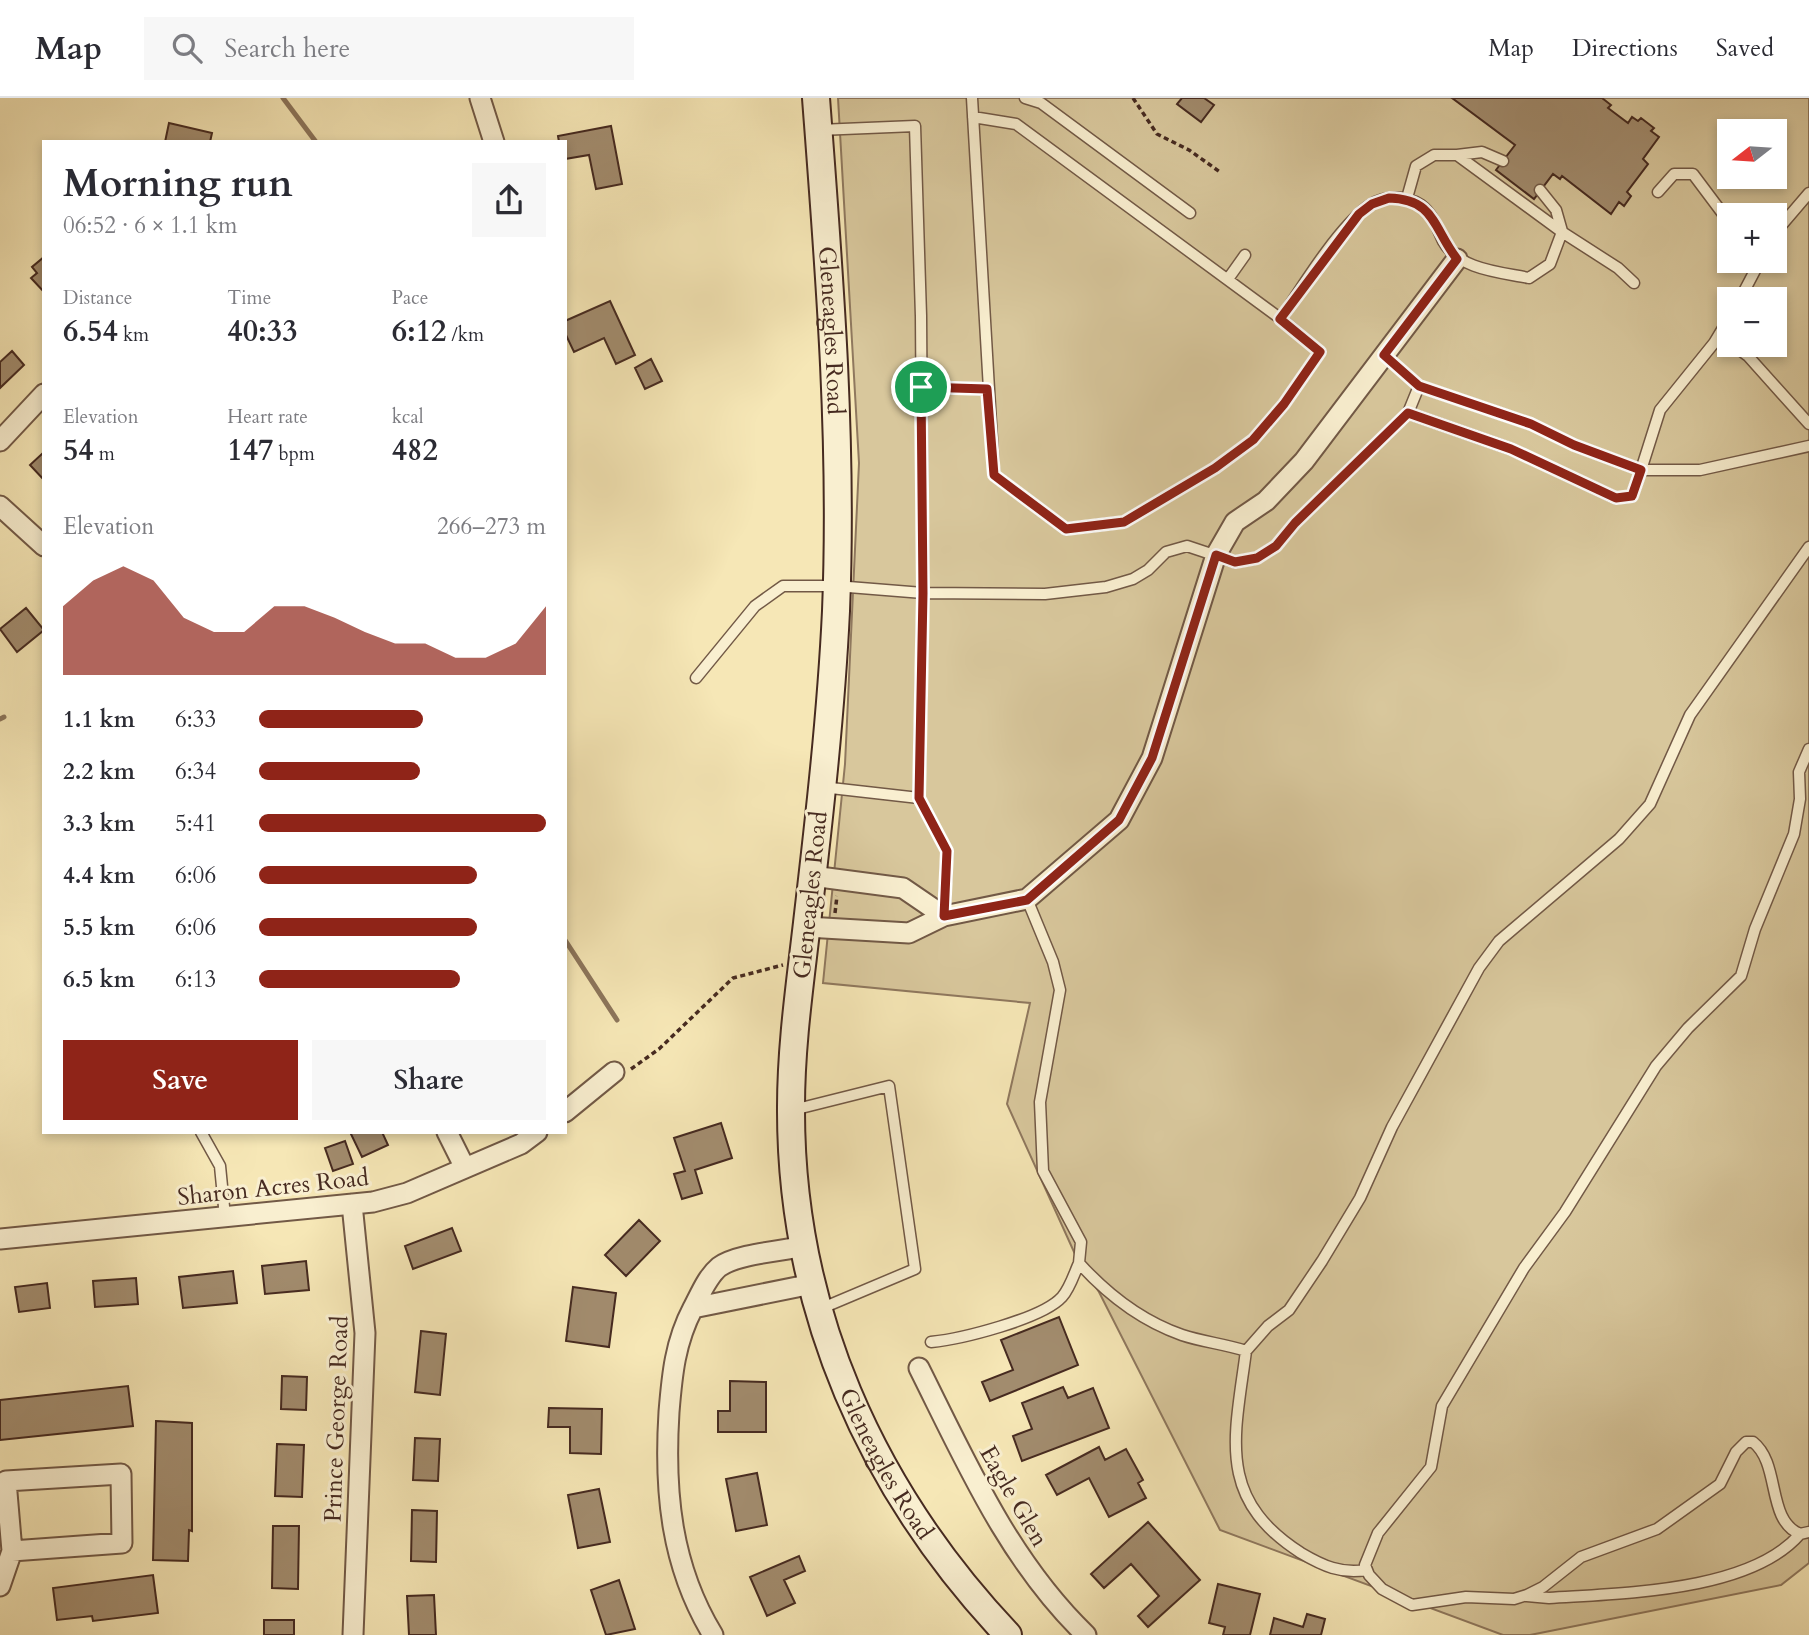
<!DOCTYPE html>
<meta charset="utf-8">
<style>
:root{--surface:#fff;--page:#f7f7f7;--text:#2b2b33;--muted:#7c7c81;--line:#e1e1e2;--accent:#8f2418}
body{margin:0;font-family:Cardo,serif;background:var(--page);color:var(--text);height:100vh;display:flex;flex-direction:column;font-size:26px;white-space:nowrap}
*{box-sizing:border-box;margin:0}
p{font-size:23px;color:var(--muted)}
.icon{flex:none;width:38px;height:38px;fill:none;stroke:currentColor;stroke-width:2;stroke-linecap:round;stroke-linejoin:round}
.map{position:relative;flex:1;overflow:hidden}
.sheet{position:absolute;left:42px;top:42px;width:525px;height:994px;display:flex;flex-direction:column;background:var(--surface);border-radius:0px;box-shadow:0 4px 10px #0003}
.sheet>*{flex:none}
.needle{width:46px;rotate:253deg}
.buttons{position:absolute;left:1717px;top:21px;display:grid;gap:14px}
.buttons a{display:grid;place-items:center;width:70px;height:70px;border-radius:0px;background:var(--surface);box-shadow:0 4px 10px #0003;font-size:35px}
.pin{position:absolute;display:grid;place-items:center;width:60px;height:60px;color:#fff;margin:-30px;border:4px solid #fff;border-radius:50%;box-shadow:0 2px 7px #0007}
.round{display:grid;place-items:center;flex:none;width:74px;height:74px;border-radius:0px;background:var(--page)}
.summary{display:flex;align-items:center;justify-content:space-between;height:119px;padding:0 21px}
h1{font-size:38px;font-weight:600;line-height:52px}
.stats{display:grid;grid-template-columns:repeat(3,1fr);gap:10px;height:119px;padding:7px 21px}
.stats div{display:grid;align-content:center}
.stats b{font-size:30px;font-weight:600}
.stats small{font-size:19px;font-weight:400}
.stats p{font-size:19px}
.chart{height:196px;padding:14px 21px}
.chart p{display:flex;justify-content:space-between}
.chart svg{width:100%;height:126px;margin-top:7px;fill:var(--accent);opacity:.7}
.action{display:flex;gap:14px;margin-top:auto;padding:14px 21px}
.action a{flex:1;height:80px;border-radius:0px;background:var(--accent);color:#fff;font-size:28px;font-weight:600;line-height:80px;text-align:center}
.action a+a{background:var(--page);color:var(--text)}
ul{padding:0 21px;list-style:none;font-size:23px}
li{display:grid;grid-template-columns:112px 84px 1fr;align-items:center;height:52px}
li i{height:18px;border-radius:9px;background:var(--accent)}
header{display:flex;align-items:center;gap:42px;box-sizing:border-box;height:98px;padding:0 35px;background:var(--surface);border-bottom:2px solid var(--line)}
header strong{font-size:33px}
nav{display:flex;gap:38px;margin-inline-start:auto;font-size:24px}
.search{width:490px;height:63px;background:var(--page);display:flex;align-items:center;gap:18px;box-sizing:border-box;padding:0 24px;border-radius:0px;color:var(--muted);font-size:26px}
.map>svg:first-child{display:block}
</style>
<header>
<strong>Map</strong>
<div class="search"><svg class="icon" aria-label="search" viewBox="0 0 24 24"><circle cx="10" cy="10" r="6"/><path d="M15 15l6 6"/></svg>Search here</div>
<nav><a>Map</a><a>Directions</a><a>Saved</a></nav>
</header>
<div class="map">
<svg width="1809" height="1537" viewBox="0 0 1809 1537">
<rect width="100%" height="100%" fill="#f6e7b6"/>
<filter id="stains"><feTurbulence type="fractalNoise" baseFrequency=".00286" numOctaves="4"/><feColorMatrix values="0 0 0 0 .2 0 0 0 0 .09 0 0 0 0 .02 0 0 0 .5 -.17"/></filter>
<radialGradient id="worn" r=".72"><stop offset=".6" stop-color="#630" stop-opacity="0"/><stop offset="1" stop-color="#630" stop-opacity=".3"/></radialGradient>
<path fill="#d8c79c" stroke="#8f785e" stroke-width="2" fill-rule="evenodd" d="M838,0h971v1465l-28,22 -251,50h-27l-283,-105 -121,-238 -20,-29 -72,-159 23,-101 -207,-20 22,-219 14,-301zM1729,33h45v46h-45zM1729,117h45v46h-45zM1729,201h45v46h-45z"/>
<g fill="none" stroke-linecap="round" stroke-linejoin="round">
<path stroke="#8c755b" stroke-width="5" d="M283,0l33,44
M0,621l4,-2
M565,842l52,80"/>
</g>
<path fill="#a28c6e" stroke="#462a20" stroke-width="2" d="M1182,0h22l10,7 -13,17 -24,-18z
M1452,0h150l9,7 -3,3 20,15 4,-6 6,4 3,-3 13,10 -3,3 8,6 -16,22 5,5 -21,28 4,4 -7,10 -5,-4 -8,12 -49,-38 -2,3 -7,-5 -19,25 -38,-29 19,-25z
M169,25l43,10 -2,9h-45z
M611,28l11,58 -26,5 -7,-34 -24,4v-17h-6l-1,-6z
M44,159v35l-13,-14 6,-5 -5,-6z
M610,203l25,54 -19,9 -12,-26 -30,14 -9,-19v-12z
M12,253l12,14 -24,23v-26z
M651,261l11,22 -17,8 -10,-21z
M44,354v28l-14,-15z
M26,510l18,22 -27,22 -17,-23z
M721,1025l11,35 -37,12 7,23 -20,6 -8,-25 11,-3 -11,-33z
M350,1034h32l6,13 -26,12z
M345,1043l8,23 -20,7 -8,-23z
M639,1122l21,21 -34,35 -21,-21z
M452,1130l9,23 -48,18 -8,-23z
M306,1163l3,29 -44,4 -3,-28z
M233,1173l4,32 -54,5 -4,-31z
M136,1180l2,26 -43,3 -2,-26z
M47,1185l3,25 -31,4 -4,-25z
M573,1189l43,6 -7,54 -43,-6z
M1059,1219l19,48 -88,36 -8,-19 31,-12 -12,-30z
M421,1233l25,3 -6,61 -25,-3z
M282,1278l25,1 -1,33 -25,-1z
M730,1283l36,1v50h-48v-21h12z
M128,1288l5,40 -133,14v-40z
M1063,1289l5,11 25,-10 16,40 -87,33 -9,-25 19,-7 -10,-26z
M549,1310l53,1 -1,45 -31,-1v-26h-22z
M156,1323l36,2v108l-3,-1 -1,31 -35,-1z
M415,1340l25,1 -2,42 -25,-1z
M277,1346l27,1 -2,52 -27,-1z
M1099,1349l6,13 21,-11 17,31 -5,3 8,15 -37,19 -20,-39 -32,17 -11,-20z
M757,1375l10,52 -31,6 -10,-52z
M599,1391l11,53 -32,6 -10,-53z
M412,1412l25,1 -1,51 -25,-1z
M1148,1424l52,58 -52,47 -10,-11 21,-20 -28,-32 -27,24 -13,-14z
M273,1428h26l-1,63 -26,-1z
M799,1458l6,15 -21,9 11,23 -28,13 -17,-39z
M153,1477l5,38 -65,8 -1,-5 -35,4 -4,-32z
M619,1482l16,49 -29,6 -15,-45z
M1218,1486l42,10 -10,41h-27l2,-8 -16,-4z
M434,1497l2,40h-27l-2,-39z
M1307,1516l18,5 -4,16h-51l4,-17 29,9z
M264,1522h30v15h-30z"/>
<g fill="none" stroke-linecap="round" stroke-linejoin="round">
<g stroke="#725946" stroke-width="13">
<path id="lane" d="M972,0l22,377 72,54 58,-7 91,-54 38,-28 31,-36 36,-52 -39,-33c20,-31 59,-94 89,-114 15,-10 36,-10 51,0 12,9 16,23 22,36 16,29 57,31 86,37l21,-14 12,-32 56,36 16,15
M1025,0l16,5 149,110
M973,19l43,7 265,195
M819,32l96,-4 6,190 2,277 -4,205 28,53 -3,65
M1457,57l25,-3 21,9
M1540,92l16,20 6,21
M1658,94l16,-18h19l36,48
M1407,100l9,-32 18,-11h23l105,77
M1774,136l35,-41
M1228,181l17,-24
M1740,201l20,-38
M1729,220l-15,25 -54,67 -19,60h59l109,-24
M1733,247l15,11 61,68
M1384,257l35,31 112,38 43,21 67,25 -9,26 -16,2 -105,-49 -103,-36
M921,289l66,2
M696,580l59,-72 28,-20h53l87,7 122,1 61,-7 27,-8 15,-9 18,-18 21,-6 48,16 22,-4 19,-12 19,-23 113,-110 11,-27
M1809,651l-10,23 1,27 -6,35 -39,95 -14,47 -53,52 -32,38 -91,146 -41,56 -82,138 -11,61 -53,66 -13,32 4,10 13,14 30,16 54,-8 48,2 13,-4 16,-8 38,-30 76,-28 63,-45 16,-32 10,-10h7c28,22 13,78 47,92l9,-2
M822,689l97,11
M1027,801l26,63 7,28 -20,112 3,69 38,71 -2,21c28,31 63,58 103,72 21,7 43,9 64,16l22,-25 21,-16 33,-49 38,-63 32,-71 87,-159 20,-27 120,-102 31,-35 40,-89 119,-168
M793,1012l96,-24 26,183 -95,40
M201,1034l19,34 5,51
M931,1244c30,-3 111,-23 131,-45 8,-9 12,-23 17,-34
M1246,1253c-11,85 -31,147 55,202 22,13 40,21 65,17
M1527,1498l22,2c73,-5 201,-6 251,-64"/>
</g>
<g stroke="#725946" stroke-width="23">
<path id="street" d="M480,0l14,44
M0,343l44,-47
M0,408l44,40
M944,818l83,-17 92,-79 33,-62 64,-203 19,-33 31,-21 38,-40 153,-202
M807,829l102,6 35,-17 -41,-28 -91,-12
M565,1014l49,-40
M447,1034l18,36
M352,1106l13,129 -12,302
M0,1141l373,-37 34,-9 114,-49 16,-12
M804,1148c-22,5 -67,8 -85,21 -12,10 -19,28 -26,41l119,-24
M693,1210c-18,34 -21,67 -24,104 -5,80 2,154 44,223
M919,1270c47,94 90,193 167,267
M0,1488l12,-35 -6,-70 115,-7 1,69 -110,8"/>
</g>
<g stroke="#462a20" stroke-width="30">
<g id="secondary">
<path id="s1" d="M816,0c13,171 27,341 20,513 -5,104 -17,209 -29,312 -7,61 -16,122 -16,184 -1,202 80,383 217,528"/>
</g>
</g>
<path stroke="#462a20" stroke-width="3.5" stroke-dasharray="5 3.5" stroke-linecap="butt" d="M1133,0l24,36 32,16 31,22
M835,815l2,-17
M631,971l28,-20 74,-71 50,-13"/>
<use href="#lane" stroke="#f9efd0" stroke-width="10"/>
<use href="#street" stroke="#f9efd0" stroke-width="19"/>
<use href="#secondary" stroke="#f9efd0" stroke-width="26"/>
</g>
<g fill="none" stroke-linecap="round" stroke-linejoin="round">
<g stroke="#fff" stroke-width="14">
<path id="route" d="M1389,100c46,1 44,30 68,61l-73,96 35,31 112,38 43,21 67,25 -9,26 -16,2 -105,-49 -103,-36 -113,110 -19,23 -19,12 -22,4 -19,-7 -64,203 -33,62 -92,80 -83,16 3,-65 -28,-53 4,-205 -2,-206 66,2 7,86 72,54 58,-7 91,-54 38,-28 31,-36 36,-52 -40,-33 79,-105 13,-10z"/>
</g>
<use href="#route" stroke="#8f2418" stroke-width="9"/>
</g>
<g text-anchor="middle" stroke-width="6" stroke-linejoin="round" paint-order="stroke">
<g font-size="24" fill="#462a20" stroke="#f9efd0">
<text dy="8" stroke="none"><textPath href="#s1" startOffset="233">Gleneagles Road</textPath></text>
<text transform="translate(810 797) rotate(-84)" y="8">Gleneagles Road</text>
<text transform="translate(273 1089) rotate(-6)" y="8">Sharon Acres Road</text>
<text transform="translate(336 1321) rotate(-88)" y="8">Prince George Road</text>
<text dy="8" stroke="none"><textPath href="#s1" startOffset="1386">Gleneagles Road</textPath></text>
<text transform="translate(1014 1398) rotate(60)" y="8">Eagle Glen</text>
</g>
</g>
<rect width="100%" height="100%" filter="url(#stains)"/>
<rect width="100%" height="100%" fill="url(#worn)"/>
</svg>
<div class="buttons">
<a><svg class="needle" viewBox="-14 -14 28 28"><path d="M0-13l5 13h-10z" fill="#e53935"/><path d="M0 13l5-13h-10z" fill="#7c7c81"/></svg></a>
<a>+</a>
<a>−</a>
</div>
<div class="pin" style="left:921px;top:289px;background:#1e9e55"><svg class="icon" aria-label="arrive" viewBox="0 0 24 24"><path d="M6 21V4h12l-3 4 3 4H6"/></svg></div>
<section class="sheet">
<div class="summary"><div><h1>Morning run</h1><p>06:52 · 6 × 1.1 km</p></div><a class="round"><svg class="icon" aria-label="share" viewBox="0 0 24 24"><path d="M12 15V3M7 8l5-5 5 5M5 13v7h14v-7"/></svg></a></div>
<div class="stats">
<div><p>Distance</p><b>6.54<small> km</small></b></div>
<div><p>Time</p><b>40:33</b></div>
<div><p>Pace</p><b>6:12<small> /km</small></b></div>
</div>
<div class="stats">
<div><p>Elevation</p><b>54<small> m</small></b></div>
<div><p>Heart rate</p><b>147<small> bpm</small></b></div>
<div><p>kcal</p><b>482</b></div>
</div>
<div class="chart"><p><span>Elevation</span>266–273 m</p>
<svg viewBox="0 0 160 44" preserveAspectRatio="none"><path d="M0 44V20L10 11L20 6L30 11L40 24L50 29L60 29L70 20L80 20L90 24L100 29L110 33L120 33L130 38L140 38L150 33L160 20V44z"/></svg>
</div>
<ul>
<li><b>1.1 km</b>6:33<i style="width:57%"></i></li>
<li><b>2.2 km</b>6:34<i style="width:56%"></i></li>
<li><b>3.3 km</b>5:41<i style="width:100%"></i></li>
<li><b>4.4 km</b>6:06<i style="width:76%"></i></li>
<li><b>5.5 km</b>6:06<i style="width:76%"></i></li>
<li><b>6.5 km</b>6:13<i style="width:70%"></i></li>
</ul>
<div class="action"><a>Save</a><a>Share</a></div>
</section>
</div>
